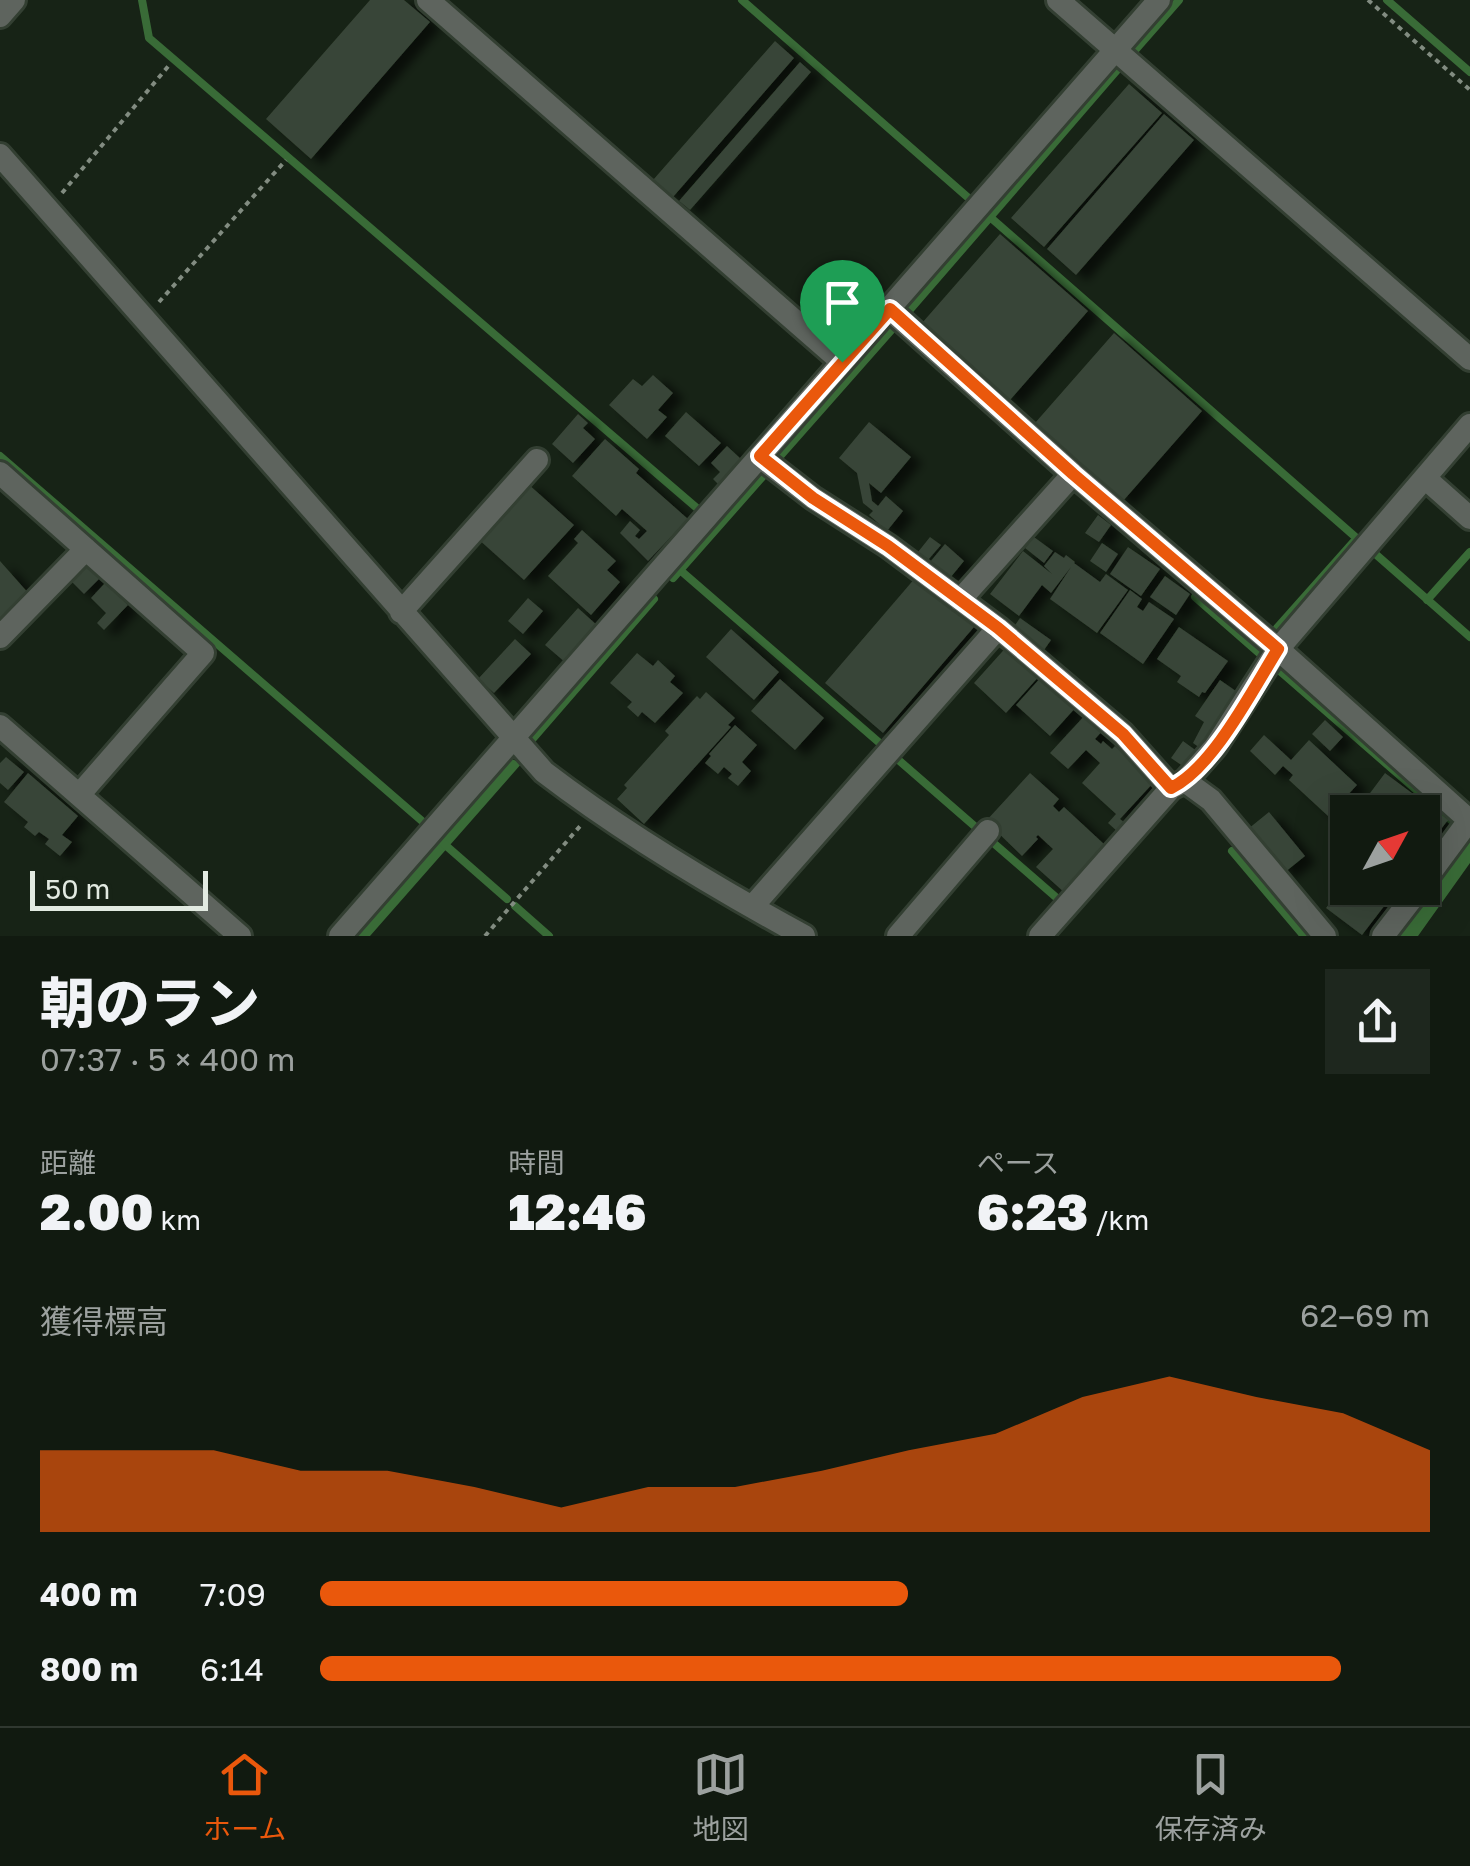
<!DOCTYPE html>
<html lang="ja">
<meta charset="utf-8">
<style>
:root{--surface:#111a10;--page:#1e271e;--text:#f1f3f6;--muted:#9ca19f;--line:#303830;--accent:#ea580c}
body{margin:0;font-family:"Golos Text","Noto Sans JP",sans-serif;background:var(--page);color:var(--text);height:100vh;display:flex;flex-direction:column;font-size:38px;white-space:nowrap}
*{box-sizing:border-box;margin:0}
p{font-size:32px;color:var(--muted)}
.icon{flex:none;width:55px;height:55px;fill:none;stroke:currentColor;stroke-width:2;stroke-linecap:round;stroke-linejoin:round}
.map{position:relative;height:936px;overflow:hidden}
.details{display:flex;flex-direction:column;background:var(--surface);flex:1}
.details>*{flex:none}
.needle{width:65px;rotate:50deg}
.buttons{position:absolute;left:1330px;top:795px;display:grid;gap:20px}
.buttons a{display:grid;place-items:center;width:110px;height:110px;border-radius:0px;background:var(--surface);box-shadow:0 10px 40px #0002,0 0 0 2px var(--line);font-size:50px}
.scale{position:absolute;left:30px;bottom:25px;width:178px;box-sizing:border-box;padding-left:10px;border:5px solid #e2eae1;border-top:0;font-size:28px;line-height:35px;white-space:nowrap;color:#e2eae1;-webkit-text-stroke:8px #172316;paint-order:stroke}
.pin{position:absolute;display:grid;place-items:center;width:85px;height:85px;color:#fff;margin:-102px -42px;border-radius:50% 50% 50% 0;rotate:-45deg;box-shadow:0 0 10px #0007}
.pin .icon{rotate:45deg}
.round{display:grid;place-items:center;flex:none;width:105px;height:105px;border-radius:0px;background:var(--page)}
.summary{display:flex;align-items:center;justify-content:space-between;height:170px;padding:0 40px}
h1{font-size:55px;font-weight:800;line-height:75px}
.stats{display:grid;grid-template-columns:repeat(3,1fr);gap:15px;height:170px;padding:10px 40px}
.stats div{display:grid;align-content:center}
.stats b{font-size:50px;font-weight:800}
.stats small{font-size:28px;font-weight:400}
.stats p{font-size:28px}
.chart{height:280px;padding:20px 40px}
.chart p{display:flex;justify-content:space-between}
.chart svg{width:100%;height:180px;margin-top:10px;fill:var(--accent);opacity:.7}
ul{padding:0 40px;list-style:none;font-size:32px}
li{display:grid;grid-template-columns:160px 120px 1fr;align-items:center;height:75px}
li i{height:25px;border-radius:12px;background:var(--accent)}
.tabs{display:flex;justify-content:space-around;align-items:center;height:140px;border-top:2px solid var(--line);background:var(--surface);font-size:28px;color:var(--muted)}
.tabs a{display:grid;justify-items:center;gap:5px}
.tabs .current{color:var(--accent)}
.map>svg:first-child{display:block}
</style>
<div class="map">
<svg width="1470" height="936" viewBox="0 0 1470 936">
<defs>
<filter id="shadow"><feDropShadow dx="11" dy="6" stdDeviation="5" flood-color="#0009"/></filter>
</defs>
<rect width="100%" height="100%" fill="#172316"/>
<path fill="#396b37" d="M509,758l13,5 -152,173h-18z
M1470,834v29l-52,73h-22z"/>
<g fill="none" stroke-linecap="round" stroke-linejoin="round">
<path stroke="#396b37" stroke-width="8" d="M142,0l7,38 549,471
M742,0l230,201
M1387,0l83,72
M1136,49l43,-49
M990,217l370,324
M908,312l211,-244
M781,455l113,-128
M0,456l422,365
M1372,551l98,86
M680,570l202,175
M673,578l91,-103
M1195,597l64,56
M1427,600l43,-48
M1277,628l80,-90
M1273,665l179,156
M530,742l124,-143
M895,757l84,73
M990,840l68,59
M443,843l64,56
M1232,851l72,85
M515,906l34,30"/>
</g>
<path fill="#384537" filter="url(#shadow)" d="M370,0h34l26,22 -119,137 -45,-40z
M775,41l19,17 -121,139 -20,-17z
M800,62l11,10 -121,138 -11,-9z
M1129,84l33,29 -118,134 -33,-29z
M1164,114l30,26 -118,135 -29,-26z
M1000,234l88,77 -78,89 -88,-77z
M1114,333l88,78 -79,90 -88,-78z
M653,375l20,18 -15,17 9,7 -20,22 -38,-34 24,-26 9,7z
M686,412l35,31 -22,23 -34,-30z
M578,414l10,9 -5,5 12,11 -22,24 -21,-19z
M869,422l42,35 -30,36 -12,-10 3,18 6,5 8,-10 17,15 -16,20 -18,-16 4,-4 -10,-8 -6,-30 -18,-15z
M605,439l34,30 -3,4 52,46 -40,42 -28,-28 10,-12 10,9 -5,6 4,3 8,-8 -25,-22 -6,7 -44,-40z
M727,446l14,13 -23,25 -5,-5 7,-7 -9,-9z
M527,483l47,42 -50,55 -47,-42z
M1098,515l13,10 -12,17 -14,-9z
M582,530l34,31 -9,9 13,12 -29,33 -43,-39 30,-33 -4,-4z
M930,537l11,8 -13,15 -10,-8z
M1034,537l19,14 -9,12 -19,-15z
M1102,543l16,11 -12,18 -16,-11z
M945,544l19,17 -14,17 -20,-16z
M1128,547l32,22 -19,27 -31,-22z
M1023,551l29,23 -8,-8 11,-14 9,6 2,-3 9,7 -1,1 26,19 6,-8 22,16 -31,43 -47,-34 21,-32 -20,26 -9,-8 -23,31 -29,-22z
M0,561l30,34 -30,27z
M82,561l18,17 -16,16 -17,-17z
M1165,576l25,18 -14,21 -26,-18z
M916,577l58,50 -91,106 -58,-50z
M105,583l23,22 -24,25 -7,-7 9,-10 -15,-15z
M1130,590l12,9 -5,8 6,4 6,-9 25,17 -31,45 -43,-31z
M528,598l15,13 -20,23 -15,-13z
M578,608l21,19 -33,36 -21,-18z
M1020,618l31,22 -7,10 -31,-22z
M1179,627l49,34 -23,32 -3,-1 -3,5 -22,-15 4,-6 -24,-17z
M731,629l48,43 -25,28 -48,-43z
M515,639l16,15 -37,39 -16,-14z
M1010,643l32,30 -36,40 -32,-30z
M637,653l16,13 5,-6 17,16 -5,6 13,11 -28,30 -13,-11 -4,5 -11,-10 5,-5 -22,-19z
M1043,675l34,31 -27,30 -34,-31z
M780,679l44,39 -29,32 -44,-39z
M1220,680l23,16 -31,43 -4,-3 -8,12 -7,-5 11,-21 -9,-6z
M706,692l29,26 -7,7 3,2 -87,97 -27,-25 10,-11 -3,-3 45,-50 -4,-4 32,-35 3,3z
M1088,712l17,16 -10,11 6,5 2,-3 9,8 3,-3 39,36 -34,37 6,5 -8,8 -10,-9 8,-9 -34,-31 18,-20 -14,-13 -18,19 -18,-16z
M1325,720l18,17 -13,14 -18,-17z
M735,725l22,20 -15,17 9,9 -13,15 -10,-8 4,-4 -8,-7 -6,7 -13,-11 6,-7 -2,-2z
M1264,735l27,25 18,-20 48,45 -29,31 -39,-36 4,-5 -10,-9 -8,9 -25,-24z
M1183,741l15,11 -11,17 -16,-11z
M6,757l18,15 -16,18 -8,-7v-20z
M28,773l50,43 -16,19 10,7 -12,14 -15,-12 4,-5 -10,-7 -4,4 -11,-9 4,-5 -24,-20z
M1030,773l29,26 -6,7 6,6 5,-5 41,38 -26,29 2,2 -16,17 -29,-26 17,-18 -15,-14 -2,2 2,2 -16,17 -36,-35z
M1385,773l63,47 -26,34v-42h-66z
M1269,812l36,44 -21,17 -36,-44z
M1348,879v9h50l-36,47 -36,-27z"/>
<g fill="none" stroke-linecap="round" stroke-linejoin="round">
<g stroke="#333f32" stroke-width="28">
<path id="minor" d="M428,0l414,362
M1058,0l412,359
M0,16l14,-16
M0,155l544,617c81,62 170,115 260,164
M889,309l184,165 205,175 191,171
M760,457l53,41 75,48 110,82 125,106 48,54 14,-7 26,19 114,136
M0,473l203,180 -124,142
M1425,478l45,40
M960,600l113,-126
M401,612l136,-152
M0,637l86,-88
M0,726l240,210
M1185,781l30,-34 63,-98 192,-224
M1422,884l48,-65
M752,907l246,-279
M340,936l819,-936
M898,936l90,-105
M1040,936l131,-148
M1383,936l37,-48"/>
</g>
<path stroke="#828c81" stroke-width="4" stroke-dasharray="5 5" stroke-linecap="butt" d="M1368,0l102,90
M62,193l109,-130
M159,302l127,-142
M485,936l96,-111"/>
<use href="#minor" stroke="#5e645e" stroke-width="22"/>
</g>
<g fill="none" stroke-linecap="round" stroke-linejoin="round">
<g stroke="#fff" stroke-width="20">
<path id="route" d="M890,309l183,165 205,175c-25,40 -65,119 -107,139l-48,-54 -125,-106 -110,-82 -75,-48 -53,-42z"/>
</g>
<use href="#route" stroke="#ea580c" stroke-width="12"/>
</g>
</svg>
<div class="buttons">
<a><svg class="needle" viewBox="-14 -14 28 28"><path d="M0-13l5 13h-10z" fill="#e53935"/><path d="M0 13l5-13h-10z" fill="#9ca19f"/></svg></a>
</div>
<div class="scale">50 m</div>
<div class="pin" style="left:842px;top:362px;background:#1e9e55"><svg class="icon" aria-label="arrive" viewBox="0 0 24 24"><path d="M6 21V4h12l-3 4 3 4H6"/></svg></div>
</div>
<section class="details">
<div class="summary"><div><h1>朝のラン</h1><p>07:37 · 5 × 400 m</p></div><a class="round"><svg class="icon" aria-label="share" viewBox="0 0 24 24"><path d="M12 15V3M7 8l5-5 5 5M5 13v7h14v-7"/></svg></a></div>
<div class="stats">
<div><p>距離</p><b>2.00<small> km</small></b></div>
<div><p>時間</p><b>12:46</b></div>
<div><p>ペース</p><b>6:23<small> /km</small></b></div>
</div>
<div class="chart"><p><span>獲得標高</span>62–69 m</p>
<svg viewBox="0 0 160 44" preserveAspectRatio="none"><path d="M0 44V24L10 24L20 24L30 29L40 29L50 33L60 38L70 33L80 33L90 29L100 24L110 20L120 11L130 6L140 11L150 15L160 24V44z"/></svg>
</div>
<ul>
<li><b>400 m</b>7:09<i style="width:53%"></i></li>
<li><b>800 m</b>6:14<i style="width:92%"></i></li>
</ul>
</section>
<nav class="tabs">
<a class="current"><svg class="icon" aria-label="home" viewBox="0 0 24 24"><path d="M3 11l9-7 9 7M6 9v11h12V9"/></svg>ホーム</a>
<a><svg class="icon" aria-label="map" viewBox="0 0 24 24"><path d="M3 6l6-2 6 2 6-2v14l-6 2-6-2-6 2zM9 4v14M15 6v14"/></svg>地図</a>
<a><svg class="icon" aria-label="saved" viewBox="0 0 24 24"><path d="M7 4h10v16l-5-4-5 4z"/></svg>保存済み</a>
</nav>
